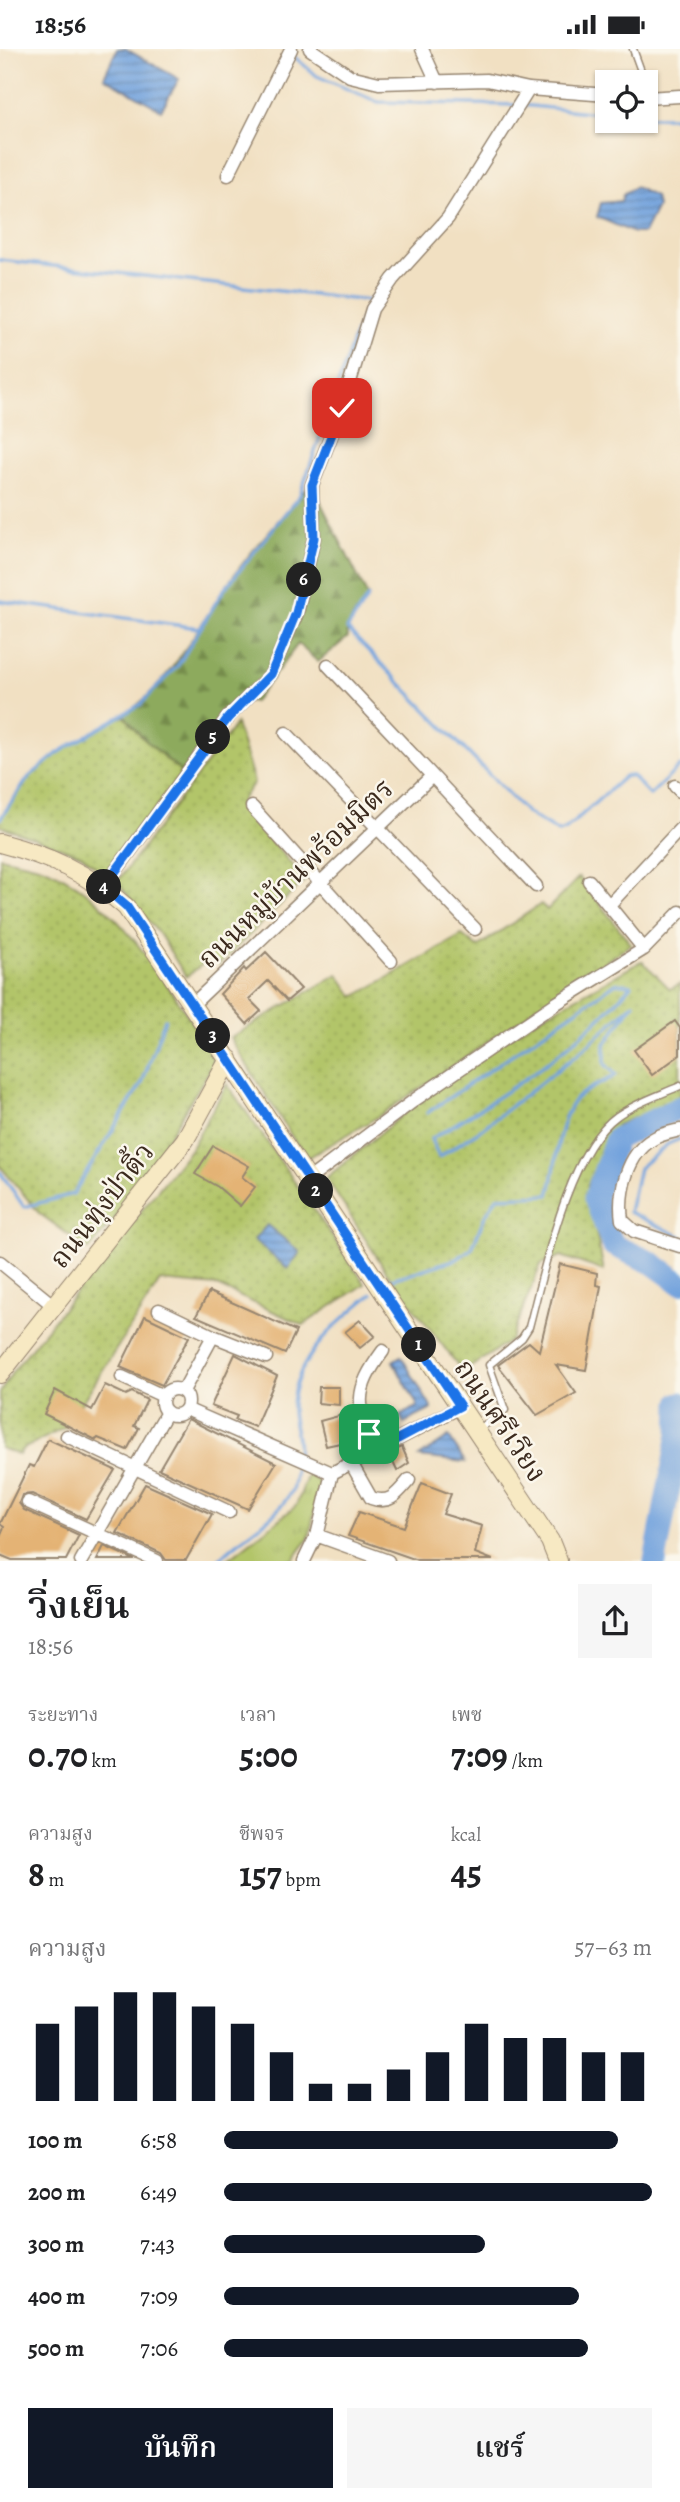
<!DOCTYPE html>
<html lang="th">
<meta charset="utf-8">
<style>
:root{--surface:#fff;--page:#f6f6f6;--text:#202124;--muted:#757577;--accent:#111827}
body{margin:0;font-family:Alegreya,"Noto Serif Thai",serif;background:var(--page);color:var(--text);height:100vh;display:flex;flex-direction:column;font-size:26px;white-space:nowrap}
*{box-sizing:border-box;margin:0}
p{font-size:23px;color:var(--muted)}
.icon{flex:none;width:38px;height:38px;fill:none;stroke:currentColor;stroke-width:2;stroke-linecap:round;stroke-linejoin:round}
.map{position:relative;height:1512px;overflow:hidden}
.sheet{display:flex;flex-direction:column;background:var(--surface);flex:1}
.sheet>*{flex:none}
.controls{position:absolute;left:595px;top:21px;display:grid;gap:14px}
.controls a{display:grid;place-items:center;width:63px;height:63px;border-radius:0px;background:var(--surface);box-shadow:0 2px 5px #0004;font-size:35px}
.pin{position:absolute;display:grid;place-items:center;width:60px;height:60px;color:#fff;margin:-30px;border-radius:14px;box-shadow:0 4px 10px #0006}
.km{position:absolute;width:35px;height:35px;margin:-18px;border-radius:50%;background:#222;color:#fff;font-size:19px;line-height:35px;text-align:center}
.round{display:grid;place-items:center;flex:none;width:74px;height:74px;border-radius:0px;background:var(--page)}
.head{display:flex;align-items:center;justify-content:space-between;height:119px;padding:0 28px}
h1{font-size:38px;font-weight:600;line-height:52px}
.metrics{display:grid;grid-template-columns:repeat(3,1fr);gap:10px;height:119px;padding:7px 28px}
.metrics div{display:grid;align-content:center}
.metrics b{font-size:35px;font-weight:600}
.metrics small{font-size:19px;font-weight:400}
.metrics p{font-size:19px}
.chart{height:196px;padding:14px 28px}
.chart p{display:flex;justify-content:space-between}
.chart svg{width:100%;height:126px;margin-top:7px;stroke:var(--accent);stroke-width:6}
.button{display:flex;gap:14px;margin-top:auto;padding:14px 28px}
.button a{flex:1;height:80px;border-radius:0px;background:var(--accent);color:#fff;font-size:28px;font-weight:600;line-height:80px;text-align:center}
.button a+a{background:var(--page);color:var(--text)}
ul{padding:0 28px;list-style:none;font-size:23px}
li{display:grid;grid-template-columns:112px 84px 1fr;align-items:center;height:52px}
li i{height:18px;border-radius:9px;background:var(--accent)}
.status{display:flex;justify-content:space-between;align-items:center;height:49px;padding:0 35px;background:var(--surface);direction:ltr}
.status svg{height:19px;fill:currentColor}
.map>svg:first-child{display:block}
</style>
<div class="status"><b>18:56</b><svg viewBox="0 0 49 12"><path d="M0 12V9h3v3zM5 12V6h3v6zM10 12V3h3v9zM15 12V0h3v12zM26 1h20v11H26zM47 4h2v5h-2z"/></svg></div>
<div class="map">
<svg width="680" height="1512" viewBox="0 0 680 1512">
<defs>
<pattern id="grass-dots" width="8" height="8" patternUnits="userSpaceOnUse" patternTransform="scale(1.75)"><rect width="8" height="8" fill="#b2c569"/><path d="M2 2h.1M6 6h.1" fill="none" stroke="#9aa95b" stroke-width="1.8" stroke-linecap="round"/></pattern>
<pattern id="forest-firs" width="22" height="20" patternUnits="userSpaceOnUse" patternTransform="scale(1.75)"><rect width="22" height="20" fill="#8daa5d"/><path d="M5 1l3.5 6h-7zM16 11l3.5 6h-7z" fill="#748b4c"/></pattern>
<pattern id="park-tufts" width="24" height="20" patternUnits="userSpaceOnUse" patternTransform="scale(1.75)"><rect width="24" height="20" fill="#b2c569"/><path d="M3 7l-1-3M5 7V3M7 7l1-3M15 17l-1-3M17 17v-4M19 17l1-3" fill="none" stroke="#9aa95b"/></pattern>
<pattern id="water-rules" width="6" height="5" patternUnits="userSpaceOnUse" patternTransform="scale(1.75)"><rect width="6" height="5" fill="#73a3dd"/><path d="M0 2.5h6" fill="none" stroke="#6085b3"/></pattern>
</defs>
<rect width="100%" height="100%" fill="#fbf7ec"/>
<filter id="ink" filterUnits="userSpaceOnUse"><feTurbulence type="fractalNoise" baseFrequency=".0143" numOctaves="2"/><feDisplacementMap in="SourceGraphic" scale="14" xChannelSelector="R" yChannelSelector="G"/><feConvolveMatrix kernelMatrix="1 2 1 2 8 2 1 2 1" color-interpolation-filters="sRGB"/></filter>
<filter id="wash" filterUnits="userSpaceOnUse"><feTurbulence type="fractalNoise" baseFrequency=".00686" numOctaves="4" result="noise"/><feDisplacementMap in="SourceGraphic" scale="28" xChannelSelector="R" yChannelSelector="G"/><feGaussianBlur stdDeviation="1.57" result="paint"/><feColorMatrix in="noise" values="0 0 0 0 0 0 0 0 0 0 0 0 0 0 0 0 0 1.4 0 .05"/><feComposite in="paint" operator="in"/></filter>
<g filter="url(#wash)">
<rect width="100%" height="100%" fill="#f1e0c2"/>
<path fill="url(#grass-dots)" stroke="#767844" stroke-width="2" d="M124,666l18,22 40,36 -76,102 -25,-20 -81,-29v-6l29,-43 29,-24z
M236,675l18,58 -15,22 66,76 -86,85 -8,-7 -25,19 -26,-42 -43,-53z
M0,808c15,4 33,6 47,12 74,32 117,114 161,177l6,17 -88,143 -37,44 -50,-37 -39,-47z
M579,828l52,67 -252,172 -73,43 -76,-121 108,-64 16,23 108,-62 15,12 64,-43 6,6z
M642,912l28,28 10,-5v115l-63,26 -30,61 17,85 -43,-15 -20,8 -31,77 -47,31 -75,-98 -62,-96 107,-88 94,-65z
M227,1035l138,200 -62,41 -86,-39 -57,-5 -94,146 -45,23 -2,5 -19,-7v-55l13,-22 177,-221z"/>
<path fill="url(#forest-firs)" stroke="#646a3e" stroke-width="2" d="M312,436l56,112 -21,32 1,8 -30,25 -20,-18 -44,58 -18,-4 -54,75 -40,-36 -18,-22c42,-27 70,-81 98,-122 22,-35 52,-66 78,-98z"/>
<path fill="url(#park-tufts)" stroke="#767844" stroke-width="2" d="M308,1425l12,9 -11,55 -16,22 -67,1 70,-55z"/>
<path fill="url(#water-rules)" stroke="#57667e" stroke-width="2" d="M117,0h9l53,30 -18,31 -57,-33z
M635,138l20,10 2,10 -13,26h-10l-37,-16 4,-14 20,-2 2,-6z
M267,1176l33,27 -12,17 -34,-29z
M401,1307l31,53 -28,14 -4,-7 18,-10 -25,-45z
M449,1388l16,25 -46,-5z"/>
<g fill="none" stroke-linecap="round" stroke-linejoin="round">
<path stroke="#73a3dd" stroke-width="3.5" d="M291,5l26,22 61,26 137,3
M522,56l85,9
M646,68h34
M0,211l369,41
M368,548l-21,32 180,184 31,19 7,-2 60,-54h7l18,19 30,-29
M0,552l199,27
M0,770l29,-42 29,-24 83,-49 37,-39 45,-74 77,-96 55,-160 14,-34 8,-9
M680,1090l-12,5 -29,24 -10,44 51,24
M0,1123l24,35 49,-13 69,-111 23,-64
M389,1231l68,-21 15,-11 12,-30 13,-21 52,-2c9,-30 6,-68 25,-94 8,-11 31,-19 42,-26l-11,-11v-20l29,-41 -55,50 -100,78 -40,26 -8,-18c71,-43 146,-90 200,-154l-15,-2 -189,130
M297,1406c3,-20 -6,-32 -5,-49 2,-47 45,-84 80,-112
M218,1512c22,-25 59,-41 74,-71 3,-8 3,-19 4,-28"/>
<path stroke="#73a3dd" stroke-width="23" d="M680,1058l-64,32 -21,59 18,47 39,18 28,20
M655,1512l24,-127 1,-31"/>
</g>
<g id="blocks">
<path fill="#e4b374" d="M266,903l35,37 -14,12 -19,-20 -19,18 12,12 -14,13 -27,-30 24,-26 2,3z
M675,972l5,7v27l-28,20 -18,-25z
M213,1097l36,20 -7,11 13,10 -15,19 -22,-19 -23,-13z
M560,1215l37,9 -1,12 5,1 -15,84 -30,-5 20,28 -39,22 -39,-50 31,-23 10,9z
M209,1243l87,39 -11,23 -89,-38z
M145,1267l44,21 -27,48 -42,-18z
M360,1271l15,16 -15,12 -15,-16z
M235,1305l42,22 -22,51 -20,-7 2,-4 -26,-10z
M105,1336l21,10 6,-3 15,8 -13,26 5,2 -12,22 -29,-12 -2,2 -52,-26 11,-24 37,20z
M319,1338h20v18l-21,-2z
M346,1365l8,26 -28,6 -6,-25z
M188,1370l88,44 -28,46 -89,-40z
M48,1390l67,31 -29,49 -54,-25 -10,1 -3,8 5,7 55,25 -13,25h-54l-12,-5v-19l4,-9 -4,-3 29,-59 5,2z
M402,1398l7,16 -12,8 -8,-18z
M422,1434l29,11 -8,20 39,12 -7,27 18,7h-76l-69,-24 11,-24 45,15z
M145,1435l67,30 -26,46h-20l-5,-7 -44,-20z
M104,1497l31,14h-38z"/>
</g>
</g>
<g filter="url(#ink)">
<use href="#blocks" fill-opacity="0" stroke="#968570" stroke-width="2"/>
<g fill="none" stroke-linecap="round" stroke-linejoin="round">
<g stroke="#968570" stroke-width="9">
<path id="lane" d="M633,0l12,33
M478,1381l27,-20 -16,-45 33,-27 7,-11c15,-56 39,-176 88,-211 18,-13 43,-21 63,-30"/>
</g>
<g stroke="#968570" stroke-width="15">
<path id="street" d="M310,0l40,27 29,7 108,-3 42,9 78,6
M422,0l15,33
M646,49l34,-2
M228,126l63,-126
M328,616l208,221
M286,684l189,196
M675,737l5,5
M252,758l139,154
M589,832l55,68
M104,838l123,-169 44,-44 26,-61 17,-75 -2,-53 30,-77 30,-99 21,-30 55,-61 81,-129
M609,856l71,-76
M192,956l240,-229
M680,1081c-8,2 -20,4 -27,9 -26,15 -35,54 -31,81l12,11 46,15
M309,1130l107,-80 139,-95 89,-55 36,-37
M0,1213l54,44
M159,1261l54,26
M122,1328l41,19
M162 1353a13 13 0 1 1 26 0a13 13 0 1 1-26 0Z
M183,1342l30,-55 53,21
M186,1360l146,64
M67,1387l162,76
M377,1401c-21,-44 -24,-58 6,-99
M351,1414l20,35c19,7 26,-4 38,-18
M28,1453l129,59
M316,1486l72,26
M81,1512l86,-149
M304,1512l14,-29 14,-59 128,-66"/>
</g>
<g stroke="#968570" stroke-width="20">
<path id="secondary" d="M0,794c49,13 88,30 126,64l424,634 8,20
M0,1325l185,-234 44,-81"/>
</g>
<use href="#lane" stroke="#fff" stroke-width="6"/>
<use href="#street" stroke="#fff" stroke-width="12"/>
<use href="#secondary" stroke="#f7e9c3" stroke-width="18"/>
</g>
</g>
<g fill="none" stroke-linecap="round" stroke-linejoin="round" filter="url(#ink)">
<g stroke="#fff" stroke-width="14">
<path id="route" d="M342,359l-30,77 2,53 -18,75 -25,61 -43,44 -124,169 23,20 333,499 -83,44 -8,-16"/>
</g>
<use href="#route" stroke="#1a73e8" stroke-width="9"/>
</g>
<g text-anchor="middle" stroke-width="5" stroke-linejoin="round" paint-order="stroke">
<g font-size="28" fill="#3b2a1e" stroke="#fbf7ec">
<text transform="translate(295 824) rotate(-44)" y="10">ถนนหมู่บ้านพร้อมมิตร</text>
<text transform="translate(101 1156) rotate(-52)" y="10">ถนนทุ่งป่าติ้ว</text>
<text transform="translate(501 1371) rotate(56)" y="10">ถนนศรีเวียง</text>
</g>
</g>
</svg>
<div class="controls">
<a><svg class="icon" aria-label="locate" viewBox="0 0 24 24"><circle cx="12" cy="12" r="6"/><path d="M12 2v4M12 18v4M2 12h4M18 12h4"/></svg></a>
</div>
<div class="pin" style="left:369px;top:1385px;background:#1e9e55"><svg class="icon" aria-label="arrive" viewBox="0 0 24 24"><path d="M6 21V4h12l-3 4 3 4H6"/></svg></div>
<div class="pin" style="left:342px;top:359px;background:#d93025"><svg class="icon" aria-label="check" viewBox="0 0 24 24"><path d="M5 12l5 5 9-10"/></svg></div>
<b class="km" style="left:419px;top:1296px">1</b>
<b class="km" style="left:316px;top:1142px">2</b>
<b class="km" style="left:213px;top:987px">3</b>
<b class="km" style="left:104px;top:838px">4</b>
<b class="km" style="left:213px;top:688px">5</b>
<b class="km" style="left:304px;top:531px">6</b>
</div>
<section class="sheet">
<div class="head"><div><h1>วิ่งเย็น</h1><p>18:56</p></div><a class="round"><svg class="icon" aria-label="share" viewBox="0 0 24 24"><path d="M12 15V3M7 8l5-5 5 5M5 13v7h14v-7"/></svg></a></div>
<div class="metrics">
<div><p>ระยะทาง</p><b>0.70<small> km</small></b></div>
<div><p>เวลา</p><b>5:00</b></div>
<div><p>เพซ</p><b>7:09<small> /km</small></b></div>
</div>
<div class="metrics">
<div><p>ความสูง</p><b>8<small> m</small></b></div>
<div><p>ชีพจร</p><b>157<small> bpm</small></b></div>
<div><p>kcal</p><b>45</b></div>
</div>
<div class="chart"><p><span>ความสูง</span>57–63 m</p>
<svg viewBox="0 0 160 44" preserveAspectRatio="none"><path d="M5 44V17M15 44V11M25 44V6M35 44V6M45 44V11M55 44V17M65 44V27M75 44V38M85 44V38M95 44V33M105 44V27M115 44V17M125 44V22M135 44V22M145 44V27M155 44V27"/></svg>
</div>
<ul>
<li><b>100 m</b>6:58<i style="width:92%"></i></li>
<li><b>200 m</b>6:49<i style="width:100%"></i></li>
<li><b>300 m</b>7:43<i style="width:61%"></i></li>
<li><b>400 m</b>7:09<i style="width:83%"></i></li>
<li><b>500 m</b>7:06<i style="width:85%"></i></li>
</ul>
<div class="button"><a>บันทึก</a><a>แชร์</a></div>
</section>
